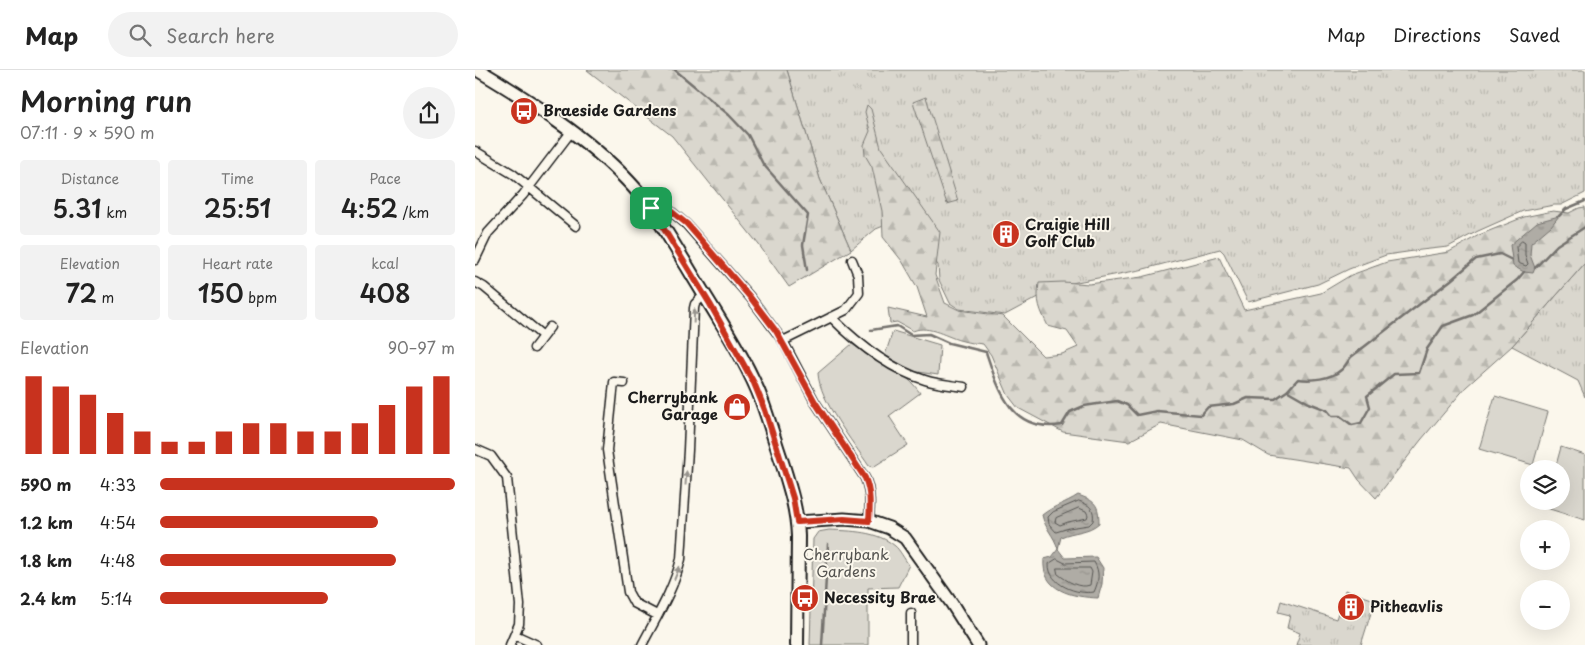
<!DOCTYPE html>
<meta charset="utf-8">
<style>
:root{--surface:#fff;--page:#f2f2f2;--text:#222;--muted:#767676;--line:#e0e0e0;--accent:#c8321e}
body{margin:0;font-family:"Playpen Sans",sans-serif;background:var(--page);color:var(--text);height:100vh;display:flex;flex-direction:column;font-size:19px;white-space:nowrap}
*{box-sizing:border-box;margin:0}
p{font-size:16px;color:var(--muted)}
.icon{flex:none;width:28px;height:28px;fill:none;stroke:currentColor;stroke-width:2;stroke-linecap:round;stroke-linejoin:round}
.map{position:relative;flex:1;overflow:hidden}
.sheet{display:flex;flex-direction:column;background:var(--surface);width:475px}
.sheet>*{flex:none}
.tools{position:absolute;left:1045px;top:390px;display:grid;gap:10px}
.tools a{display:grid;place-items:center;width:50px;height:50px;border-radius:50%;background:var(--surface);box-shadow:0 5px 20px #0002;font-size:25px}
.pin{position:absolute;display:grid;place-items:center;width:42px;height:42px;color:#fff;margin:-21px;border-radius:10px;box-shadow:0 2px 8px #0006}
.round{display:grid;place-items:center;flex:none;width:52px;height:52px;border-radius:26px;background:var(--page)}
.summary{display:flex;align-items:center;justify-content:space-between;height:85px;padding:0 20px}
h1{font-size:28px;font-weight:600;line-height:38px}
.stats{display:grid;grid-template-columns:repeat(3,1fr);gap:8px;height:85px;padding:5px 20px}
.stats div{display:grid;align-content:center;border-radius:5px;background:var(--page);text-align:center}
.stats b{font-size:25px;font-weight:600}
.stats small{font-size:14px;font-weight:400}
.stats p{font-size:14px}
.chart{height:140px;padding:10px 20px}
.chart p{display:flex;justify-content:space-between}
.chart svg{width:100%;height:90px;margin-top:5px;stroke:var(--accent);stroke-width:6}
ul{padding:0 20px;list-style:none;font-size:16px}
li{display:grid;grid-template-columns:80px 60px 1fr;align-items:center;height:38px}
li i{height:12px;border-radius:6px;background:var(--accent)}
header{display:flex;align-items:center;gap:30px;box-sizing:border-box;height:70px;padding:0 25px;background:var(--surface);border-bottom:1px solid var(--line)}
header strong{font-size:24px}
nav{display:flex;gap:28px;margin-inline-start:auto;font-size:18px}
.search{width:350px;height:45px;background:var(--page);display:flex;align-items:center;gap:12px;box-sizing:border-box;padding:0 18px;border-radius:28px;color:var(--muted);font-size:19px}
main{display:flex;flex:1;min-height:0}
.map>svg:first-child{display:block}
</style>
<header>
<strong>Map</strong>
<div class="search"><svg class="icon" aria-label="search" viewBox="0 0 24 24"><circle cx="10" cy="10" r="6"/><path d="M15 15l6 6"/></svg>Search here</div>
<nav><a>Map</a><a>Directions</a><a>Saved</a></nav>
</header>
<main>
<section class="sheet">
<div class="summary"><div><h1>Morning run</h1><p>07:11 · 9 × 590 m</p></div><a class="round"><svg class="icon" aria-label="share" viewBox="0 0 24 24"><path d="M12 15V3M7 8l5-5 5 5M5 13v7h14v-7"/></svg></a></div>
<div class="stats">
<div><p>Distance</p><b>5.31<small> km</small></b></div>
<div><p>Time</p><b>25:51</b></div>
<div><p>Pace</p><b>4:52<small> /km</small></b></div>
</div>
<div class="stats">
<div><p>Elevation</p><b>72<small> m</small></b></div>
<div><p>Heart rate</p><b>150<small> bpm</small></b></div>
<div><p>kcal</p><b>408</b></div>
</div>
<div class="chart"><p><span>Elevation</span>90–97 m</p>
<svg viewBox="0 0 160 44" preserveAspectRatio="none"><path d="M5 44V6M15 44V11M25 44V15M35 44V24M45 44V33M55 44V38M65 44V38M75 44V33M85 44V29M95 44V29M105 44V33M115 44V33M125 44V29M135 44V20M145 44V11M155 44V6"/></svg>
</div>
<ul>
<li><b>590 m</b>4:33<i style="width:100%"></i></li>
<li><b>1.2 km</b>4:54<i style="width:74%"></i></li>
<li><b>1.8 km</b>4:48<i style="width:80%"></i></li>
<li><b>2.4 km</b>5:14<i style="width:57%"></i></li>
</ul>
</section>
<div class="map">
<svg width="1110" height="575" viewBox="0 0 1110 575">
<defs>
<pattern id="grass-tufts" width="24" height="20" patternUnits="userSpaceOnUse" patternTransform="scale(1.25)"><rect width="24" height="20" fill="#dad7ce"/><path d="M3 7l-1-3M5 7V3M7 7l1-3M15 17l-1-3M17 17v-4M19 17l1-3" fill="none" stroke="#bab8b0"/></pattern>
<pattern id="forest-firs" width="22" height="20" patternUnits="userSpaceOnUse" patternTransform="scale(1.25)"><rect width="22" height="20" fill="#dad7ce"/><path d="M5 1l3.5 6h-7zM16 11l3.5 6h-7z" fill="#bab8b0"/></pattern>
<pattern id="water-ripples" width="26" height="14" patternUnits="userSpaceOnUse" patternTransform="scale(1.25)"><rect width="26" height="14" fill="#afaca5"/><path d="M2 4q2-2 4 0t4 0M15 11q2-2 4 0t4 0" fill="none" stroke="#96938d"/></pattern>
</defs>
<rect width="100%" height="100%" fill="#fbf7ec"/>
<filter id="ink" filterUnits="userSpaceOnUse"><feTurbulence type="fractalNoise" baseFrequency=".02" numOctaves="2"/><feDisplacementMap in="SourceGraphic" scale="10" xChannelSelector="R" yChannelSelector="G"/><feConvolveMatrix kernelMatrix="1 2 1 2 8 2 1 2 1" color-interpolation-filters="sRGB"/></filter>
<g filter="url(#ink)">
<path fill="url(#grass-tufts)" stroke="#7b7a75" d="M312,0h798v123l-24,12h-7l-31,6 -45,20 -30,16 -27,3 -35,5 -37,14 -31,15 -70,18 -24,-49 -4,-4 -80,21 -79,15 -56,30 -46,-6 -9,-6 -11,-23 -1,-15 -18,-23 -34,-17 -10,4 -25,21 -31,-71z
M1110,193v134l-7,-16 -66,-35z
M870,520l30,10 -14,45h-65l4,-12 -13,-5 3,-13 -12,-3 3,-11 55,18z"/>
<path fill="url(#forest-firs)" stroke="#7b7a75" d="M112,0h200l33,109 31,71 -62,37 -30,-42 -87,-109z
M451,27l32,104 -11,3 -34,-102z
M392,35l4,4 10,39 59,84 -5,43 10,28 14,7 44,6 40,40 19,-2 16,-7 -11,-16 -19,-5c-8,-16 -12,-24 -9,-43l24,-1 26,2 53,-7 77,-20 25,53 77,-17 30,-18 36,-13 62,-10 30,-17 45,-18 29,-6 16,2 10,-5 6,-1v56l-73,83 -46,41 -45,53 -45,58 -17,-18 -8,-12 -83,-13 -25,-15 -82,-16 -32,17 -66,-9 -45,-24 -10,-13 -17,-40 -8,-11c-7,-1 -14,-1 -20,-3 -15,-3 -34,-17 -50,-10l-16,-9 -7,1 -2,-15 39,9 -10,-30 -15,-26 -19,-24 -1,-26 -10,-44 -7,-12 -1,-10 6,-14 -5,-19z"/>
<path fill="#dad7ce" stroke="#7b7a75" d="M418,261l47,14 -2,30 -26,-4 -27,-16z
M377,274c9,6 17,13 27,19 19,10 28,11 41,30l-31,23 19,29 -35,22 -4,-1c-16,-24 -50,-66 -51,-93z
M1020,326l53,16 -15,53 -54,-16z
M1086,377l24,8v65l-42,-13 2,-6h16v-32h-6z
M354,460c22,1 48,1 66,16 5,4 9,13 14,19l-11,22 -30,1v57h-58l3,-106 5,-7z"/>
<path fill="url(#water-ripples)" stroke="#74726e" d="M1084,146l-8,10 -20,17 -1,12 5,13 -2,5 -9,-1 -11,-6 -3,-21 27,-23z
M603,425c17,6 21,9 21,28 -11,10 -25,8 -38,14l-3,12 7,9 31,-1 7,11 -1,16 -4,14c-25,-1 -57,-7 -54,-39l8,-2 6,-8c-4,-14 -13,-20 -16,-34 11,-9 24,-12 36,-20z"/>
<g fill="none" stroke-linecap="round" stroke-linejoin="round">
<path stroke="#575653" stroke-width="1" d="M1047,171l3,2v12l3,9 -2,2 -8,-3 -2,-16z
M604,431c11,4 16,8 14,20l-4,4 -20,3 -13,4 -7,-8 -1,-7 5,-5z
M604,438l7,3 2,4 -1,3 -19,4 -8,3 -5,-3 1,-4z
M582,489l8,4 29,-1c6,10 5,19 0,30 -16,3 -46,-7 -45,-28z
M582,498h33l2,4 -2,13c-11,4 -23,-4 -32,-11z"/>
<path stroke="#74726e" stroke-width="2.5" d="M200,0l54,45 19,20 15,29 45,51 -5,30 4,25
M1084,146l7,-7 19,-8
M1060,198l22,-23 28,-18
M396,260l26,-4 14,9 18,-1 20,9 37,9c13,39 25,81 76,73l8,-13 14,-6 33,-5 10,4 10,10 20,-4 44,4 7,-8 26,-3 14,-6 27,1 12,-8 11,-12c13,2 33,0 43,-9 4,-3 7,-9 10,-13l100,-77 25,-21 24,-5 12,6
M813,321l21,12 18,7 5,6h8l12,9 9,-2 9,-16 -3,-11 27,-22 25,-1 8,-24 16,-23 30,-11 44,-35 7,-8
M347,575l6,-101"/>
<g stroke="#1c1c1c" stroke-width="11">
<path id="minor" d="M0,81l38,23 63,52
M175,138h17l19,16 64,73 33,44 32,61 50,76c6,14 5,28 4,43
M0,190l13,-27 35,-38 48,-63
M0,212l9,5 59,49
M356,247c26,26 58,52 94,63 12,4 26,5 39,7
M308,271l63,-31 13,-17 -1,-18 -6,-15
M59,278l16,-21
M149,313l-10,-1 -7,68 21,142 6,11 23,12
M0,379l16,7 16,22 13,127 -1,19 -9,21
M40,565l22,10
M167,575c14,-27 32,-56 39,-86l7,-109 6,-142 1,-4 9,-9
M436,575v-32"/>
</g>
<g stroke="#1c1c1c" stroke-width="15">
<path id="secondary" d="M323,452l46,-3 25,2 20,7 16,10 47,66 26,41"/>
</g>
<g stroke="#1c1c1c" stroke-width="16">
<path id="primary" d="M3,0c52,31 110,68 151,112 24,25 40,55 58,84 24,41 52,81 71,125 9,22 15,45 23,68 8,26 16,50 17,77l-1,109"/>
</g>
<use href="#minor" stroke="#fbf7ec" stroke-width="8"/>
<use href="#secondary" stroke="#fbf7ec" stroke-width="11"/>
<use href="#primary" stroke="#fbf7ec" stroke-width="12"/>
</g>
<defs><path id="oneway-solid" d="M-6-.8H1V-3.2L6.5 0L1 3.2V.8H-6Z" transform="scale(1.25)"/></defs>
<g fill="#97948e">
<use href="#oneway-solid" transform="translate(219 246) rotate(-87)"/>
<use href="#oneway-solid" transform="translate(211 408) rotate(-86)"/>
<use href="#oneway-solid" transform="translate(202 503) rotate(-68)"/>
</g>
</g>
<g fill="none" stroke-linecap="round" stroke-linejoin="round" filter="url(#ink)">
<g stroke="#fff" stroke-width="10">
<path id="route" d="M185,137l7,1 20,16 63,73 26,34 39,71 50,76c6,14 5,28 4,43l-25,-2 -47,3 -4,-24 -28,-88 -11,-27 -44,-79 -59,-96z"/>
</g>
<use href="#route" stroke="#c8321e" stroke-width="6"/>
</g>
<defs>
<g id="bus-disc" transform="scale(1.4375)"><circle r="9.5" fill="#c8321e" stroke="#fbf7ec"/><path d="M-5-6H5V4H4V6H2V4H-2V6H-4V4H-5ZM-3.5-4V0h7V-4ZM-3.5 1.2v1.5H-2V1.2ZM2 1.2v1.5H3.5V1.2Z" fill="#fff"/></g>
<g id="building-disc" transform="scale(1.4375)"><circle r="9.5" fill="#c8321e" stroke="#fbf7ec"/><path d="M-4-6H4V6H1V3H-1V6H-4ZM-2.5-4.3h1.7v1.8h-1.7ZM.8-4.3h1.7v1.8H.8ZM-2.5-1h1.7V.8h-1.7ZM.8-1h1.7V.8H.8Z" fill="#fff"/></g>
<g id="shop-disc" transform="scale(1.4375)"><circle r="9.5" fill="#c8321e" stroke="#fbf7ec"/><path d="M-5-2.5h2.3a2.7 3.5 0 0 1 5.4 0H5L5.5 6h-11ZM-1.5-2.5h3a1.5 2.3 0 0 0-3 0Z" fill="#fff"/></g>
</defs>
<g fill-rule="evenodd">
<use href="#bus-disc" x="49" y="41"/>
<use href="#building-disc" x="531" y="164"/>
<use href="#shop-disc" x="262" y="337"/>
<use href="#bus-disc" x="330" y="528"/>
<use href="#building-disc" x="876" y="537"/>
</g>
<g text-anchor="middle" stroke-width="4" stroke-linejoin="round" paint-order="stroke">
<g font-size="15" font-weight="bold" fill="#1c1c1c" stroke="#fbf7ec" text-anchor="start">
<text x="68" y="46">Braeside Gardens</text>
<text x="550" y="160">Craigie Hill<tspan x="550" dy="17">Golf Club</tspan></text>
<text x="243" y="333" text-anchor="end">Cherrybank<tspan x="243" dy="17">Garage</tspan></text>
<text x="349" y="533">Necessity Brae</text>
<text x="895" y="542">Pitheavlis</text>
</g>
<g font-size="15" fill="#555451" stroke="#fbf7ec">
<text x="371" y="490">Cherrybank<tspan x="371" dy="17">Gardens</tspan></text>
</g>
</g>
</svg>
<div class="tools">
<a><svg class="icon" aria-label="layers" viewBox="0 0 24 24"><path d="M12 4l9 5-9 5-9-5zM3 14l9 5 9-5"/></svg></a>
<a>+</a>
<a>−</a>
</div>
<div class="pin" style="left:176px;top:138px;background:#1e9e55"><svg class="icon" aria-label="arrive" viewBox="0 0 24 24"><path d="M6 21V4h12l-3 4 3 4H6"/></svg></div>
</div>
</main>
